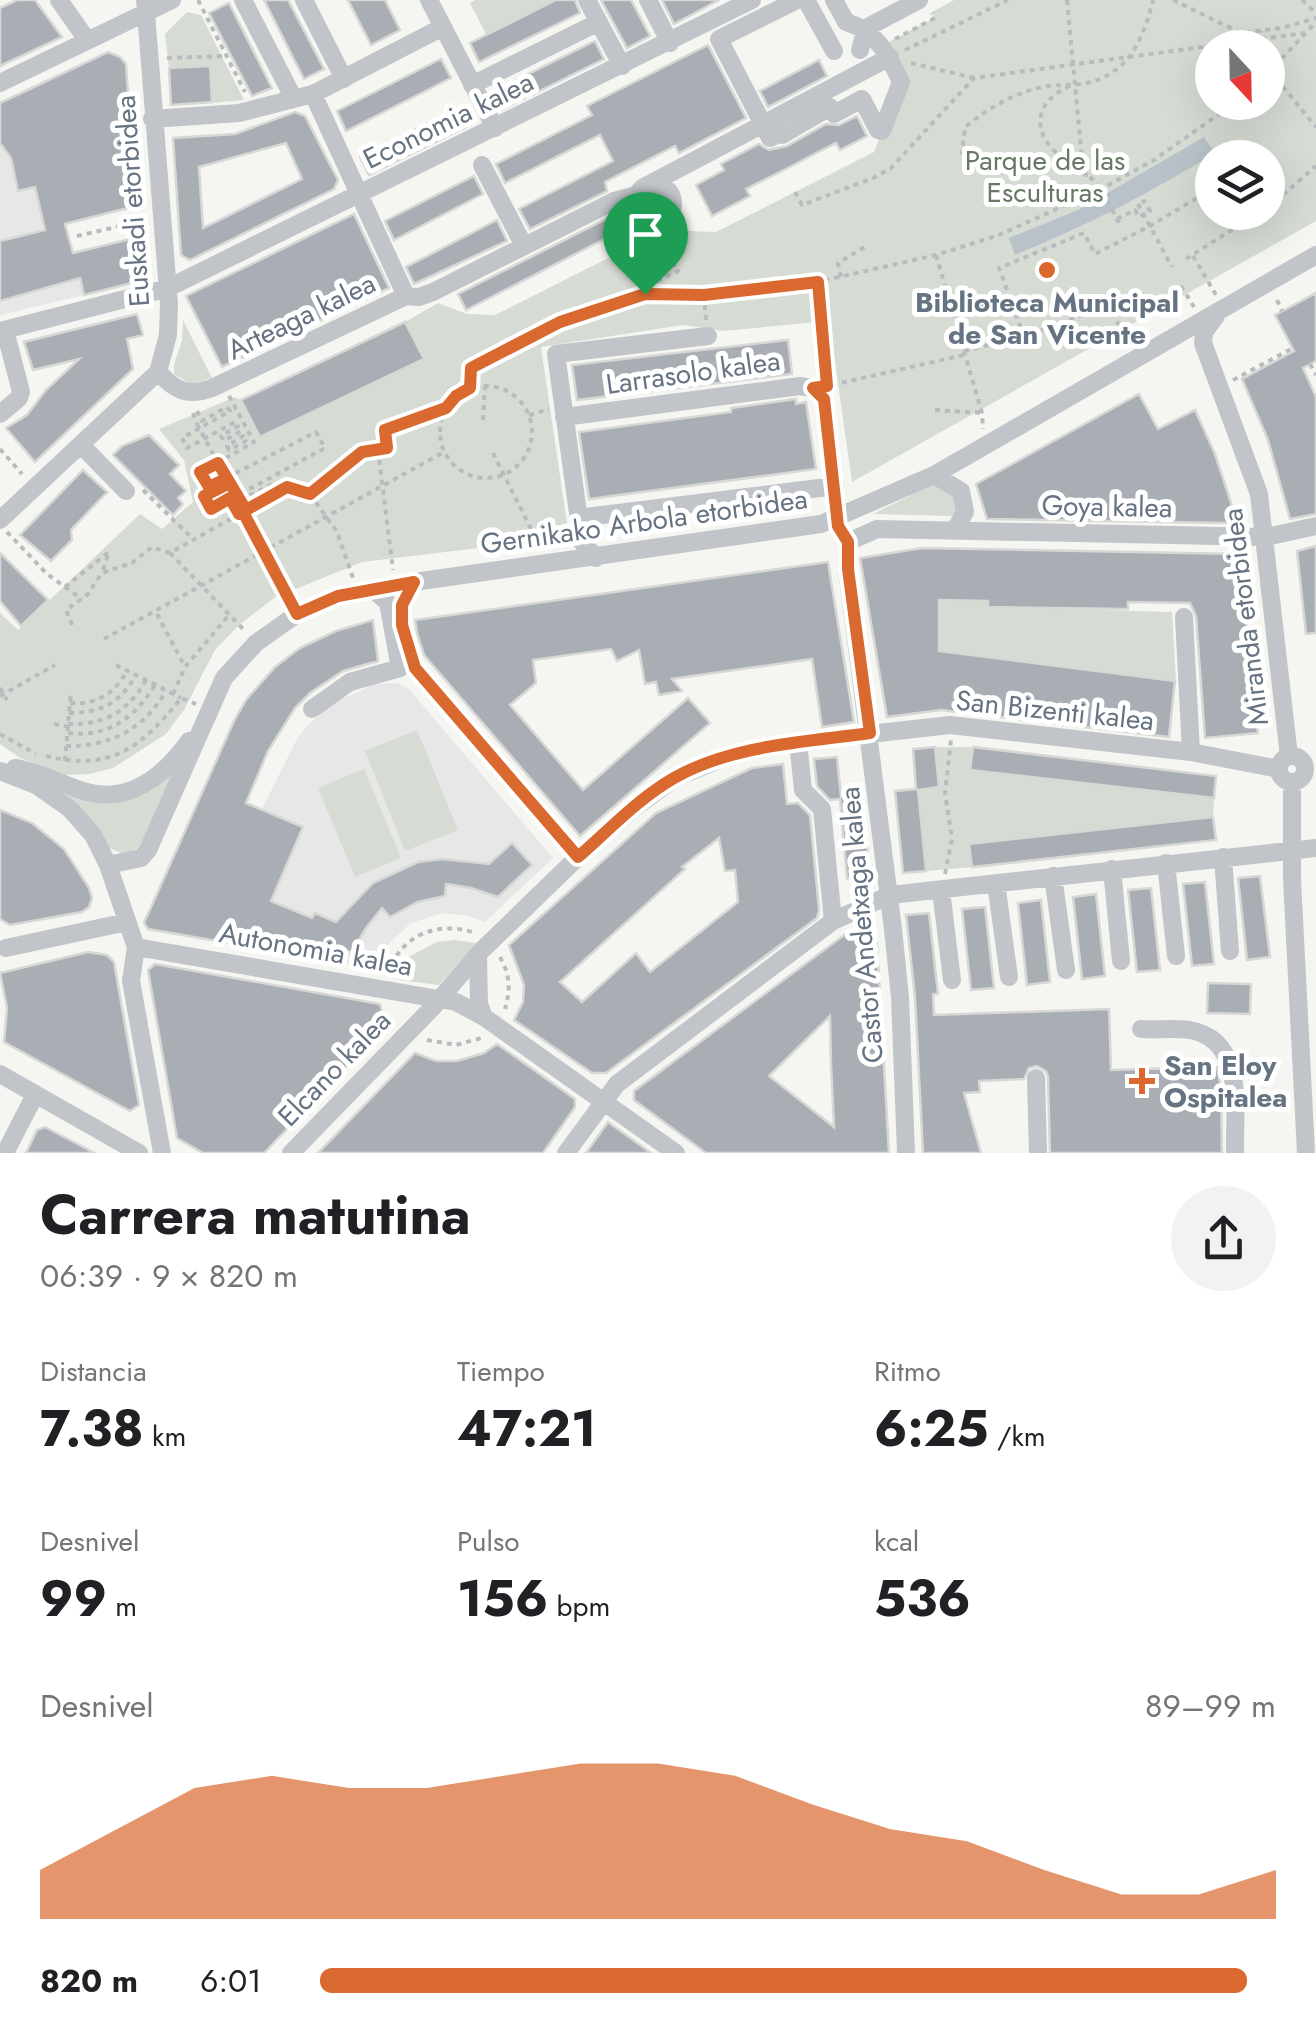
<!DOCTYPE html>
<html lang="es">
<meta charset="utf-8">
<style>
:root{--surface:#fff;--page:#f2f2f2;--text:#202124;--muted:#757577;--accent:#d9692f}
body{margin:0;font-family:Jost,sans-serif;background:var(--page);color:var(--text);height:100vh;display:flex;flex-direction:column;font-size:38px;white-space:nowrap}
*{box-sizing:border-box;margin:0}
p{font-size:32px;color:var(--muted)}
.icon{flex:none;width:55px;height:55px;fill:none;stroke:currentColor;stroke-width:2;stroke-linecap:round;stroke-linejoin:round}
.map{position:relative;height:1153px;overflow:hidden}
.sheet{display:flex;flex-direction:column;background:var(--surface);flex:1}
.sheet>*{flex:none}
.needle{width:65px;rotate:158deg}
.tools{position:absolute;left:1195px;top:30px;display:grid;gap:20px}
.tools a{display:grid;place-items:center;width:90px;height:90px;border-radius:50%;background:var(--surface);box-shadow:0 10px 40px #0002;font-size:50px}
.pin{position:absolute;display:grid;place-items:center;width:85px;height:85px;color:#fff;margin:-102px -42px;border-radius:50% 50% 50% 0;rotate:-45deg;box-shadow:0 0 10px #0007}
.pin .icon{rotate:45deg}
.round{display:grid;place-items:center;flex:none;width:105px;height:105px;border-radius:52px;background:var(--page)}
.summary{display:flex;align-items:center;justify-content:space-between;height:170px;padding:0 40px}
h1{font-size:55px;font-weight:700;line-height:75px}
.stats{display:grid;grid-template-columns:repeat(3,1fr);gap:15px;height:170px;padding:10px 40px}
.stats div{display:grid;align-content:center}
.stats b{font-size:50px;font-weight:700}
.stats small{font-size:28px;font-weight:400}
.stats p{font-size:28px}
.chart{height:280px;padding:20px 40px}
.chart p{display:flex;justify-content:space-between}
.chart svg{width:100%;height:180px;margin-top:10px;fill:var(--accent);opacity:.7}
ul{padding:0 40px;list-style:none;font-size:32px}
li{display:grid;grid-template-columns:160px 120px 1fr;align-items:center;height:75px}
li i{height:25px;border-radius:12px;background:var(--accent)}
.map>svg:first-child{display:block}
</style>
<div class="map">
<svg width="1316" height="1153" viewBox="0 0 1316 1153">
<rect width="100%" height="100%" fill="#f5f6f2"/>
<path fill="#e6e7e6" d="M22,92l37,109 25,94 -84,20v-212z
M397,683l11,5 145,170 -68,64 -17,-6 -25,-3 -32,10 -21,19 -14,28 -124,-23 50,-120 -40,-18 34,-68 9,-13 27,-24 43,-20z"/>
<path fill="#d6dcd4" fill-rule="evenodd" d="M476,0h80l-70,34 -16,-31z
M954,0h362v221l-464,261 -23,-161 -106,10 -40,-6 -142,22 28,190 -207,25 -88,36 -35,27 -24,25 -31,60 -18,24 -53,34 -23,6 -25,1 -45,-17 -20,-14v-131l18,17 122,-116 22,15 31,-27 -9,-42 -25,-31 76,-32 6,3 19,37 145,-115 33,-19 29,11 28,1 169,-85 52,2 158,-80 27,-70 -18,-37 51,-27 -2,-6zM1212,48h56v54h-56zM1212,158h56v54h-56z
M187,12l14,3 43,85 -32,3 -2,-37 -41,2 -4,-34z
M183,320l29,58 -22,6 -16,-10v-10l8,-23z
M931,485h7l17,11 1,17 -5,3 -78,-2z
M939,601h49l1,6 183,5 4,69 -237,-30z
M417,730l41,100 -53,21 -40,-100z
M935,747h38l-3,23 244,28 -1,20 -243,26 2,23 -46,4 -8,-81 21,-3z
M181,759c-12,30 -23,82 -55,96l-19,-8 -21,-33 -23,-21c54,11 85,16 118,-34z
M364,769l37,89 -46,19 -37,-89z
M455,940l21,3 -37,42 -40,-5 9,-23 29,-15z"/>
<path fill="#b9c2c8" d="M1204,137l11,16c-65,40 -129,73 -200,102l-6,-17 69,-28z"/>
<path fill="#a8aeb4" stroke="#d7d7d5" stroke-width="2.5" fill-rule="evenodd" d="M17,0h18l27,37 -62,29v-58z
M264,0h24l36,69 -20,10z
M348,0h37l15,30 -29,15z
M556,0h19l5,13 -101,49 -9,-19z
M601,0h30l19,36 -23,12z
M662,0h57l-45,24z
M229,3l43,85 -20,8 -43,-83z
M595,41l9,18 -101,50 -9,-18z
M708,45l38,73 -67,35 -4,-7 -70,36 2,9 -77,38 -11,-20 94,-48 -13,-26 -95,48 -9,-19 96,-49 -5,-9z
M108,52l12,5 6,7 10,142 -71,18 8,29 66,-16 4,33 -4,7 -11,7 -44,11 -4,-17 -80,23v-60l45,-11 -10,-43 -17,4 -7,-33 -11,-15v-40z
M441,59l10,19 -105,53 -9,-20z
M819,60l8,16 -59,31 -8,-16z
M210,66l2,36 -41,3 -2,-37z
M464,105l10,18 -105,52 -9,-18z
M295,112l10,4 33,64 -4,9 -144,71 -9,-5 -8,-117 62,-4zM286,143l16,36 -99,49 -4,-61z
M857,116l10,20 -27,14 -4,-7 -62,32 -28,14 4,7 -38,20 -16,-31 28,-15 -3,-6 38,-20 10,6 18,-4 39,-22 13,1z
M474,176l9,18 -89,46 -9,-19z
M618,213l8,15 -160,82 -8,-16z
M354,214l35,74 -167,79 -36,-71z
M497,220l10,21 -93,43 -8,-17z
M1316,293v68l-13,7 13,29v117l-26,5 -22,-79 -26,-61 52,-28 -19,-36z
M137,314l6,21 -16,4 6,30 -98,93 -29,-34 21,-13 19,-25 33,-31 -46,11 -9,-28z
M405,322l19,37 -164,78 -19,-37z
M788,340l4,34 -215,26 -5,-35z
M1139,394l19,35 37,-19 20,44 21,64 -8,5 -241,-4 -11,-35z
M796,399v5l10,-2 10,67 -227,30 -10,-67 152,-20v-4z
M149,435l30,30 -9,9 16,17 -8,7 5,6 -10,11 -60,-60 9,-9z
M83,470l24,22 -36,38 1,10 -21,21 -31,-26z
M1316,546v87l-10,1 -9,-83z
M922,548l317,6 19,179 -53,5 -9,-122 -6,-13 -62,-1v7l-140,-2v-6l-49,-1v51l236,30 -6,56 -228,-27 -54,7 -27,-159z
M0,553l48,47 -27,26 -21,-25z
M828,562l26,160 -32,5 -10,-68 -140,20 10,12 -23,4 -3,-13 -11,2 -6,-34 -22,11 -6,-12 -78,11 3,23 -26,22 73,85 105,-92 22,25 -130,113 -156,-181 -7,-22 -2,-13z
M373,620l5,41 -35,10 -33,22 -15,15 -27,43 -22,52 57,24 -32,74 41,17 3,-5 21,9 37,-39 45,-21 24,-3 47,5 23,-21 20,22 -34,32 -27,-9 -25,-4 -1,12 -27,6 -28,15 -8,-9 -16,20 -14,24 -96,-14 -4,9 -104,-18 -4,-6 90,-202 12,-21 29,-33 25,-19 36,-17z
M935,747l4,40 -21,3 8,81 -23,2 -8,-82 21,-2 -3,-40z
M973,747l243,29 -2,22 -244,-28z
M837,757l4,40 21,-2 8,82 -23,2 -7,-80 -10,1 -13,-14 -3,-27z
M783,764l4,40 11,-1 12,12 9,95 -2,8 -211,155h-14l-78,-53 9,-18 1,-17 -15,-40 147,-132 96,-45zM719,838l6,33 10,-1 3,32 -88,70 -14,-19 -54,49 -22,-20 125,-113 -3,-2z
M0,810l32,13 32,26 25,39 3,10 -3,9 -7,5 -72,13 -10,-6z
M1213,817l3,23 -244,27 -3,-23z
M1260,876l10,81 -23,3 -9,-82z
M1205,882l9,82 -22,2 -9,-82z
M1151,888l9,82 -23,2 -9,-82z
M1096,894l9,82 -23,3 -9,-82z
M1041,900l9,82 -23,3 -9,-82z
M985,907l9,81 -23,2 -9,-81z
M929,913l9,81h-5l1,21 175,-6 2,61 106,-3 4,20 1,66h-172l-2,-76 -2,-6 -9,-5 -8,2 -5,11 -45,2 1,11 -16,1 17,60h-58l-8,-156 -9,-82z
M851,930l18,3 8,11 12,209h-183l-72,-53v-9zM830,1016l1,48 3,63 -65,-51z
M88,952l19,3 7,7 25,143 -9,6 -126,-69 3,-34 -7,-35z
M155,964l225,40 6,21 -122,128h-61l-26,-15 -29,-168z
M1208,983l43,1 -1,30 -43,-1z
M497,1044l78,55v8l-32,46h-225l97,-100 21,8h21l27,-8z
M608,1122l43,31h-65z
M45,1127l17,9 33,17h-69l11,-23z"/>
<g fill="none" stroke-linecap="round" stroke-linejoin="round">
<path stroke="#b9bbbe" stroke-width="4" stroke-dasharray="5 5" stroke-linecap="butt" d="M198,0l47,92
M1067,0l16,169 18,20 19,36
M1173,0l68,33 41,-5 34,-10
M1302,0l14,13
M895,39l40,-21 -3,-5
M1261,39l44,-6
M905,50l103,-50
M167,58l61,-2
M911,63l63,15
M1270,71l46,56
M1268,73l48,-51
M1070,86c-49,21 -32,67 12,80
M1088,175l-54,-9 -2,5 -70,-18 3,-26c24,-19 47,-33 77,-40 14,-3 26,-1 39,-3 46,-7 62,-43 72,-84
M795,192l7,13 71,-27 18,-10 83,-90 287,-39v-8
M1138,204l34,63
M1268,208l48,-42
M1117,219l18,-9 4,7 11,-6 -6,-10 -6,3
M77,236l69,-16
M936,255l46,158 1,16
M1193,256l23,39
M1186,259l74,-47
M841,277l-3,-14 30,-18
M817,282l9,94
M1181,286l13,21
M645,294l1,-8 32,-15 -1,-6 -18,-3 -2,-7 17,-5 -6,-33
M704,295l2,25
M1277,300l5,11
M1107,304l22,39
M1024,337l-25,-69 85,-35 11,21 55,-28 62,-37
M964,351c56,-13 108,-28 158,-56
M1310,364l6,11
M1233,380l60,-32
M832,385l132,-30
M440 432a46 46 0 1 1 92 0a46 46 0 1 1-92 0Z
M471,388v-20l89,-46 85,-28 59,1 113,-13 119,-27 63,-20 102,-46 53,-29 82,-58
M229,396l25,46 -53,30 8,15 107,-55 9,16 -81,44 3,5 29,-15 5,8
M935,410l47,3
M197,411l5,10 25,-14 3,4 -48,27 5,10 48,-26 3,4 -17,10 3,5 17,-10 2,5 -16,10 2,4 17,-9 3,4
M193,413l4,11
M529,415l20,-6
M483,420l2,-34
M0,449l22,25
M378,450l15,120
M493,453l47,94
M213,466l11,20 -20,11 7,12 19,-11 9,16
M143,490l50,49
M310,494l27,38 16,46
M243,512l47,88
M7,532l40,42 35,25
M170,553l76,79
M65,587l44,-35 -6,18
M157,614l28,53
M72,625l-6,-15 21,-15 15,-22 30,-10 20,-16 18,6 117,-66 23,7 52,-41 25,-4 -2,-19 61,-22
M104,639l340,-187
M116,665l65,33
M0,688l7,12
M173,694l12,-27 44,-52
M0,696l55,-31
M70,703c27,2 44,-9 57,-32
M69,713c32,0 51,-10 67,-38
M54,724l14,3
M68,724c36,1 60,-12 78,-44
M68,733c39,5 67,-15 87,-48
M0,734l36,20
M66,746c44,1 78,-17 100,-55
M46,756c65,16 96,-9 135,-58l15,6
M65,761l6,-70
M945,874l7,-35 -7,-46 6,-53
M500,957c10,18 11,32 5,52
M388,974c12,-39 50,-54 87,-41
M427,1040l29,5 29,-8"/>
<path stroke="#c1c4c8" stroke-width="18" d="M59,0l28,40
M243,0l51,99
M304,0l40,79
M429,0l66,128
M587,0l35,66
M648,0l22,43
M797,0l-78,39 51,99 11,-6 1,3 48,-28 4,7 28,-15 16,31 4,1 19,-49c-13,-28 -25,-51 -55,-60l-12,-22
M806,0l28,51
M860,50l6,-22 53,-28
M0,83l172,-83
M472,85l127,-63
M313,94l93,202
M152,119l87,-6 74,-19 130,-67
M482,165l42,81
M635 203a19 19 0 1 1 38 0a19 19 0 1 1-38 0Z
M646,186l244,-129
M1216,316l-12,16 -1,11 56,151 30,262
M0,331l168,-43 584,-288
M158,372c18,19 29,25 54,16l194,-92 13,1 14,-5 181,-91 23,-6
M0,414l19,-16 2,-6 -16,-62
M564,417l236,-31 13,2 11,11 14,127 10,16 -1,27 46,360 7,68 6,156
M82,446l44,45
M934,475l27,16 4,21 -10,18
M578,518l257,-32
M0,520l158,-148 10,-37 1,-31 -24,-304
M848,542l29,-13 389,8 50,-11
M596,558l-14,-16 -26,-188 152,-18
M414,582l-11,23 -2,20 14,43 163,189
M1184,617l7,135
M312,709l38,-27 50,-14 -12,-65 -14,-13
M798,742l5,48 19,19 11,112
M1279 769a13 13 0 1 1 26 0a13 13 0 1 1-26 0Z
M15,768c25,4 44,15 68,23 45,14 81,-15 106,-50
M0,771l36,14 34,24 23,26 15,30 28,82 -5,34 31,172
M1292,782v97l14,274
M1223,857l7,94
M1166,863l10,93
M108,865l33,-7 7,-8 76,-172 32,-35 41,-29 41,-18 76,-14 407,-58 113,-49 382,-220
M1112,869l9,92
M1053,876l13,94
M996,883l13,94
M941,890l11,90
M136,947l320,55 28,15 192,136
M6,948l121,-26
M478,954l1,50 5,13
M1141,1029c16,1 33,-1 49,1 56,10 44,80 45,123
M0,1074l139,79
M1036,1078l2,75
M5,1153l30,-58
M291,1153l143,-147 44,-52 100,-97 55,-48 42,-31 59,-24 64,-12 152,-17 241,27 88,17
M566,1153l51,-69 216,-163 57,-26 426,-47"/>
<path stroke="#b9bbbe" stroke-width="4" stroke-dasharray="5 5" stroke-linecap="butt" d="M197,424l20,37
M225,473l21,37"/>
</g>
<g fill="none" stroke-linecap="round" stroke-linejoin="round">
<g stroke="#fff" stroke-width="20">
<path id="route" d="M818,282l9,104 -14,2 11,11 14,127 10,16v27l22,164c-65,9 -138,12 -196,45 -35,20 -65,52 -96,79l-163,-189 -13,-43v-20l12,-23 -76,14 -41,18 -54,-102 -4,2 -9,-16 -19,11 -7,-13 20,-10 -3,-5 -12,6 -9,-15 18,-9 28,47 41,-23 23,7 52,-42 25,-4 -2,-18 61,-22 10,-12 14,-8 1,-20 89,-46 85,-28 59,1z"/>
</g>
<use href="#route" stroke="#d9692f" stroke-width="12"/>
</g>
<g fill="#d9692f" stroke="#fff" stroke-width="4">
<circle cx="1047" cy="270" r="10"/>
<path d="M1137 1066h10v10h10v10h-10v10h-10v-10h-10v-10h10z"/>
</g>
<g text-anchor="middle" stroke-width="10" stroke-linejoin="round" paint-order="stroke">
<g font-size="28" fill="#667382" stroke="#fff">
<text transform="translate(448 120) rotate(-26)" y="10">Economia kalea</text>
<text transform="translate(132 201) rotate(-94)" y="10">Euskadi etorbidea</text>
<text transform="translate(301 316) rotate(-26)" y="10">Arteaga kalea</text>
<text transform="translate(693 372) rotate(-8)" y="10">Larrasolo kalea</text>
<text transform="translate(1107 506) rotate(1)" y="10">Goya kalea</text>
<text transform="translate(644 521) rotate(-8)" y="10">Gernikako Arbola etorbidea</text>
<text transform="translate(1245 617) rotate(-97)" y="10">Miranda etorbidea</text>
<text transform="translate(1055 710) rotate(6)" y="10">San Bizenti kalea</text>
<text transform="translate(861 925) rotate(-95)" y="10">Castor Andetxaga kalea</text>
<text transform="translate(316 949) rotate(10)" y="10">Autonomia kalea</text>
<text transform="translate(334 1068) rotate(-46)" y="10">Elcano kalea</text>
</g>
<g font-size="28" fill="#677965" stroke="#fff">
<text x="1045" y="170">Parque de las<tspan x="1045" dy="32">Esculturas</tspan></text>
</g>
<g font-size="28" font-weight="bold" fill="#667382" stroke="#fff">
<text x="1047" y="312">Biblioteca Municipal<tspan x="1047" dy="32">de San Vicente</tspan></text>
<text x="1164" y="1075" text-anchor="start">San Eloy<tspan x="1164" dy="32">Ospitalea</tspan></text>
</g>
</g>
</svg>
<div class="tools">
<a><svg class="needle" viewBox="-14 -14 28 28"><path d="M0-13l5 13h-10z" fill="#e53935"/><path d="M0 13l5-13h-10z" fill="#757577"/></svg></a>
<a><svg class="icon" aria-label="layers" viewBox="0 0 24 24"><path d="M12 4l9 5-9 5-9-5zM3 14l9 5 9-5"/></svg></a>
</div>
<div class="pin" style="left:645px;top:294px;background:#1e9e55"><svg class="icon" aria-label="arrive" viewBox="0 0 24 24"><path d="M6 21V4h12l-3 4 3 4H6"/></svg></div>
</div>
<section class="sheet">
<div class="summary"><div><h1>Carrera matutina</h1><p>06:39 · 9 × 820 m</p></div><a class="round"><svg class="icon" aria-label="share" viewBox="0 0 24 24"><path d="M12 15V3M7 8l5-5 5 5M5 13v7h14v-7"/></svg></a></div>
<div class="stats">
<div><p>Distancia</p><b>7.38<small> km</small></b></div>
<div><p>Tiempo</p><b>47:21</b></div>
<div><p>Ritmo</p><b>6:25<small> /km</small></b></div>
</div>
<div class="stats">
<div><p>Desnivel</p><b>99<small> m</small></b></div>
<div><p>Pulso</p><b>156<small> bpm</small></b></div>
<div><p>kcal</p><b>536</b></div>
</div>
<div class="chart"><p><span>Desnivel</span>89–99 m</p>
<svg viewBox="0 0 160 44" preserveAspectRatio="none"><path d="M0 44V32L10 22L20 12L30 9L40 12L50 12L60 9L70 6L80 6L90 9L100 16L110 22L120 25L130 32L140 38L150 38L160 32V44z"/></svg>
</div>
<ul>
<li><b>820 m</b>6:01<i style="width:97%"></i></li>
</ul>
</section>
